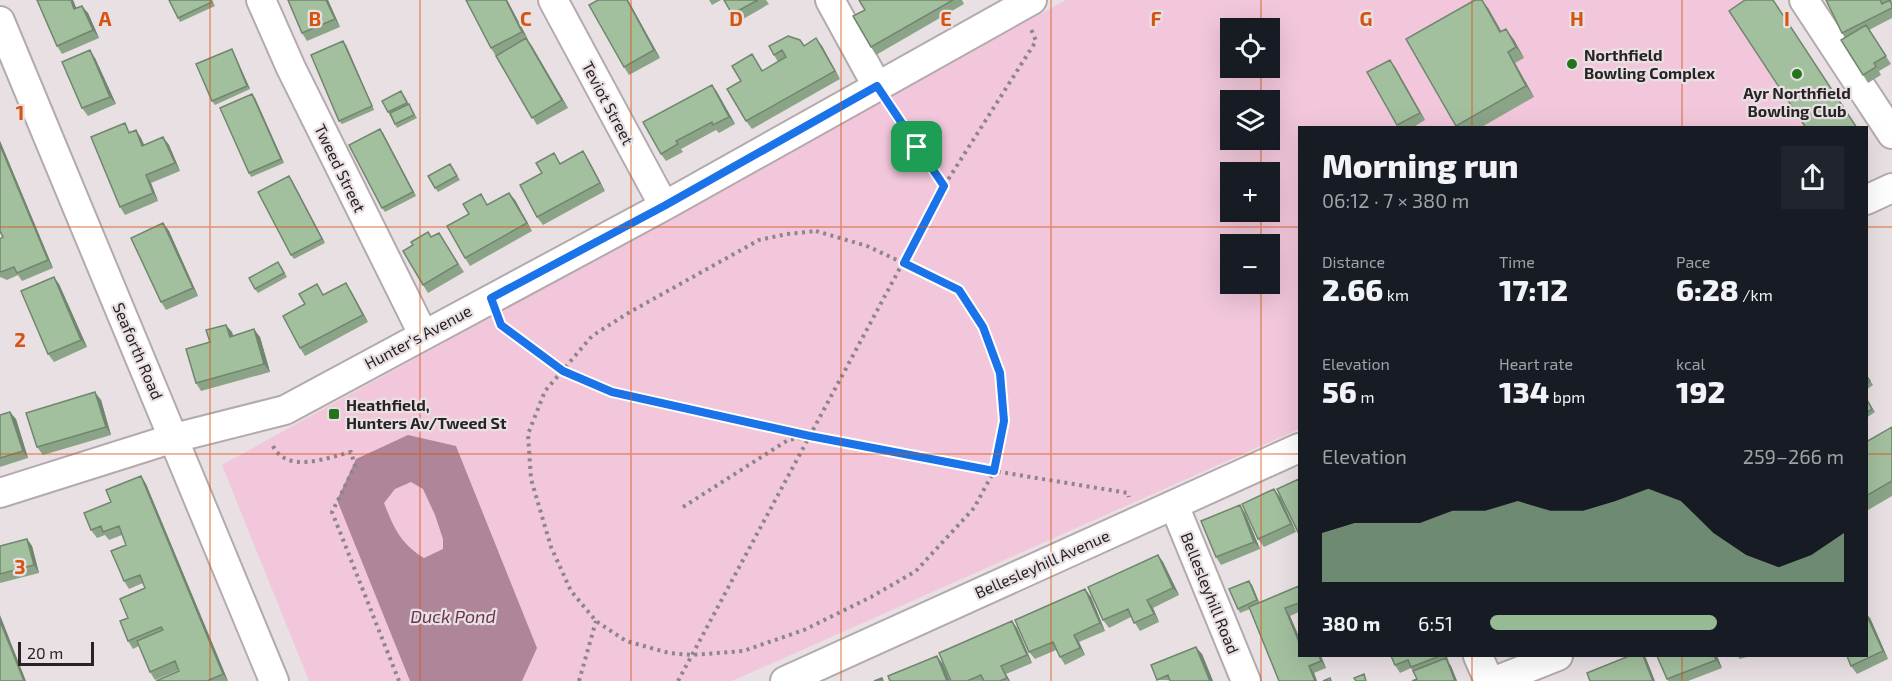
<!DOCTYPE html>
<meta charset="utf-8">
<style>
:root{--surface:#171b24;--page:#20242c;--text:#f1f3f6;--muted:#9ea1a6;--accent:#95ba94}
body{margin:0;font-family:"Exo 2",sans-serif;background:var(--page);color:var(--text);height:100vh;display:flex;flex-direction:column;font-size:22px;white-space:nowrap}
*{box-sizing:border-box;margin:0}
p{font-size:20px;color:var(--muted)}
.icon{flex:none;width:33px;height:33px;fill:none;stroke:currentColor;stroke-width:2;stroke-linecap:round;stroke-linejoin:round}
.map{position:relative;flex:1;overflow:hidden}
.panel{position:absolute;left:1298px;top:126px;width:570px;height:531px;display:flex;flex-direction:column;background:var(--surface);border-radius:0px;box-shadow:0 6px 24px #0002}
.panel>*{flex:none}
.tools{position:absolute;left:1220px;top:18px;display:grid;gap:12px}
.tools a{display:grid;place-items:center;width:60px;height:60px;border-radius:0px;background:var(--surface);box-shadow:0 6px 24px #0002;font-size:30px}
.scale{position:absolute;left:18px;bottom:15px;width:76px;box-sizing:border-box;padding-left:6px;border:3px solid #282426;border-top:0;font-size:16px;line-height:21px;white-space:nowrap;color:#282426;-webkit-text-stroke:4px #e9e0e4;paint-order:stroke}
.pin{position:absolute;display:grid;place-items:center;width:51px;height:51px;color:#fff;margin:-26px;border-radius:12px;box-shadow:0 3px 9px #0006}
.round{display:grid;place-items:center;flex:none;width:63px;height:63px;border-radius:0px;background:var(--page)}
.overview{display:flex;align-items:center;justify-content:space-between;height:102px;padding:0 24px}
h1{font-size:33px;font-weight:800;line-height:45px}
.figures{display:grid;grid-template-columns:repeat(3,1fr);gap:9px;height:102px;padding:6px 24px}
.figures div{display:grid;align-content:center}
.figures b{font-size:30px;font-weight:800}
.figures small{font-size:16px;font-weight:400}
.figures p{font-size:16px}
.chart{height:168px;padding:12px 24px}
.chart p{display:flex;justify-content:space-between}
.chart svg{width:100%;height:108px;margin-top:6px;fill:var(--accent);opacity:.7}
ul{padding:0 24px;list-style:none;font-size:20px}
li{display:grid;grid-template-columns:96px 72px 1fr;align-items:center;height:45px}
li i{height:15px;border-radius:8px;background:var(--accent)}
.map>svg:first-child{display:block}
</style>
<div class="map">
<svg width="1892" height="681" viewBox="0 0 1892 681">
<rect width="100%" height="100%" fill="#e9e0e4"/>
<path fill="#f2c7db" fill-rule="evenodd" d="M1066,0h707l84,127 -558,1v301l-567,252h-423l-87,-216zM1230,28h39v40h-39zM1230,100h39v40h-39zM1230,172h39v40h-39zM1230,244h39v40h-39z"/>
<path fill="#af8699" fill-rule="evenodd" d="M408,435l48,11 81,202 -15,33h-112l-73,-181 19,-41zM411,482l12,7 12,26 8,24v10l-19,9c-24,-15 -30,-30 -40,-55l11,-14z"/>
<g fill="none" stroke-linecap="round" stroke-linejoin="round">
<g stroke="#b4aaae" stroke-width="32">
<path id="minor" d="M261,0l30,68 132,266
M553,0l111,206
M830,0l47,86
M1804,0l88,134
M0,21l274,660
M1866,200l26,-12
M0,493l174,-55 111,-28 379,-204 368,-206
M1174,505l72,176
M1478,656l11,25
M785,681l514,-233
M1495,681l63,-25"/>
</g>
<path stroke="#8d8689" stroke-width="4" stroke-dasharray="3 4.5" stroke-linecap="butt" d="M891,107l53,79
M816,231l51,15 92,43 24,38 17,46 4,48 -10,50 -20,37 -58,63 -45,26 -67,33 -61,21 -51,4 -23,-2 -43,-12 -30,-20 -25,-30 -20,-44 -20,-68 -3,-45 17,-43 47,-55 38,-24 129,-72 28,-6z
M501,324l62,47 49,21 198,44 184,35 134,22 1,4
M273,446c14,28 54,12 78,6l4,14 -23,46 67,169
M683,507l105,-67 19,-3
M579,681l17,-60
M678,681l266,-495 92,-145 -5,-12"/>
<use href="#minor" stroke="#fff" stroke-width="28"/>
</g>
<path fill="#8ba488" d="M37,0h36l3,8 12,5 11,25 -37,16 -5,-8z
M169,0h43l3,6 -35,16z
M328,0l12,27 -33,14 -5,-8z
M507,0l20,39 41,69 -31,17 -46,-77z
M628,0l32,58 -31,17 -5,-8z
M709,0h12l-9,5z
M724,0h42l3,4 -31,18z
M859,0h103l2,4 -88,51 -5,-8 -6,-37z
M1826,0h66l-1,2 1,2v14l-23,12 22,34 -12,7 2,4 -13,8 -5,-8 -18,-37 -3,-5z
M1488,8l13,24 5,-3 8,11 10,18 -9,5 19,34 -54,31h-23l-51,-89z
M346,45l28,65 -32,14 -3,-3z
M804,45l18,1 18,33 -88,50 -6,-8 -5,-40 16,-19 5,9 16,-9 -9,-16z
M234,53l16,36 -35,16 -3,-4z
M95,58l21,46 -28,12 -6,-8z
M1395,67l30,53 -13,8h-13l-32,-56z
M712,85l5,7 18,32 -16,9 -3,-3 -35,19 2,3 -17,9 -5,-7z
M252,94l3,4 29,65 -33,14 -2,-4z
M404,95l13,23 -20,10 -9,-16z
M130,130l1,2 5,-2 5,8 3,7 19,-8 6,8 11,26 -29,12 7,18 -33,14 -5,-8z
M383,133l33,63 -31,16 -3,-4z
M0,141l53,127 -31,13 -4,-6 -11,5 -7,-3v-38l3,-2 -2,-3h-1z
M588,159l17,32 -62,34 -6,-8 24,-54z
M450,164l10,16 -22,12 -3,-4z
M289,176l36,67 -31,16 -3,-4z
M515,200l17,31 -62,35 -5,-8 23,-53z
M163,223l6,8 29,65 -32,14 -5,-8z
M439,233l25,39 -36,21 -5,-8 8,-48z
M281,266l6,11 -29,16 -3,-4z
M59,284l28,63 -33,15 -6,-8z
M351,291l17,31 -63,34 -5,-8 24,-53z
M232,332l1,4 27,1 10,35 -69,19 -5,-8 14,-41z
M1866,375l7,10 -7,5z
M1866,398l9,14 -9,6z
M101,400l10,35 -68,20 -6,-8z
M0,415l16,4 12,39 -28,9z
M1892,427v69l-24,14 -2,-4v-64z
M141,476l5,8 82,197h-72l23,-10v-1l-24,10 -5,-8 -11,-26 -6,3 -5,-8v-23l17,-30 -2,-5 -14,6 -5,-8 2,-36 -4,-10 -13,5 -4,-5 -8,3 -6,-8 20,-28z
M1280,497l16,35 -32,15 -6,-8z
M1245,513l15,36 -39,16 -5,-8z
M27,539l5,7 7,27 -39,10v-37z
M1158,555l5,7 16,33 -26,13 6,14 -19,9 -9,-14 -22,11 -6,-8z
M1252,585l7,18 40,-17v26l-9,4 9,21v19h22l5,12 -12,5 3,8h-38l-29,-72 -10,4 -2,-4z
M1085,589l6,8 14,34 -26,11 6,13 -20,10 -9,-15 -21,9 -6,-7z
M1870,618l18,41 -31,15 -6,-8z
M1012,621l5,7 15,35 -26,11 4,7h-59z
M1202,654l11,27 -56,-1z
M1391,656h56l2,6h-1l3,4 6,15h-45l5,-2 -6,-11 -11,5 -5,-8z
M1657,656h60l5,12 -34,13h-20z
M1737,656h13l-10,3z"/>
<path fill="#71866f" d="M71,0h2l7,17 -6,-8z
M326,0h2l12,27 -5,-8z
M506,0h1l21,39 -6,-7z
M627,0h1l32,58 -6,-8z
M1482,0l6,8 20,35 -8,-11z
M82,6l6,7 11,25 -6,-8z
M1506,29l8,11 10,18 -8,-11z
M526,38l6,8 36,62 -6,-8z
M816,38l6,8 18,33 -5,-8z
M343,41l3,4 28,65 -2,-4z
M232,49l2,4 16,36 -3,-3z
M90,50l5,8 21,46 -6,-7z
M1508,52l7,11 19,34 -8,-11z
M1390,60l5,7 30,53 -5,-7z
M712,85l5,7 18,32 -6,-7z
M252,94l3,4 29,65 -3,-4z
M380,129l3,4 33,63 -3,-4z
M136,130l5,8 7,15 -6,-7z
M163,137l6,8 11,26 -5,-8z
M0,141l53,127 -5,-8 -48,-115z
M583,151l5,8 17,32 -5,-8z
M146,175l5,8 7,18 -5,-8z
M289,176l3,4 33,63 -3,-4z
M509,193l6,7 17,31 -5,-8z
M163,223l6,8 29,65 -5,-8z
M54,277l5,7 28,63 -6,-7z
M346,283l5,8 17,31 -5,-7z
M226,325l6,7 3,12 -5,-7z
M254,329l6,8 10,35 -6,-8z
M95,392l6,8 10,35 -5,-8z
M10,412l6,7 12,39 -5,-7z
M141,476l5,8 82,197 -5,-7z
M1274,489l6,8 16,35 -5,-8z
M1240,505l5,8 15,36 -6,-7z
M27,539l5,7 7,27 -5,-8z
M1158,555l5,7 16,33 -6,-7z
M1249,581l3,4 8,19 -3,-4z
M1085,589l6,8 14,34 -5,-8z
M1147,600l6,8 6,14 -5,-8z
M1285,608l5,8 9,21v5z
M1866,613l4,5 18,41 -5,-8z
M0,615l26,66h-2l-24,-60z
M1012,621l5,7 15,35 -5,-8z
M1074,635l5,7 6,13 -5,-7z
M1196,647l6,7 11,27h-3z
M937,656l6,8 7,17h-3z
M1319,656h2l5,12 -5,-7z
M1643,656h1l2,2 9,23h-2z
M1714,656h3l5,12 -6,-8z
M1446,658l5,8 6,15h-2z
M1001,666l5,8 4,7h-1l-2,-3z
M1309,666l5,7 3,8h-2z"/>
<path fill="#a2bf9e" stroke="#71866f" stroke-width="1.5" d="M37,0h34l3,9 8,-3 11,24 -36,16z
M169,0h42l1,2 -34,16z
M288,0h38l9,19 -33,14z
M466,0h40l16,32 -31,16z
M598,0h29l27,50 -30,17 -35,-62z
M724,0h34l-26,14z
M859,0h94l-82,47 -18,-31 12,-6z
M1475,0h7l18,32 6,-3 10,18 -8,5 18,34 -70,40 -50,-87z
M1745,0h28l84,128h-51l-77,-117z
M1826,0h54l2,4 8,-4 2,5v3l-50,25z
M1866,25l20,31 -12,7 2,4 -13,8 -22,-35z
M788,36l12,4 4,6 12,-8 19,33 -89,50 -19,-32 14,-8 -9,-15 20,-12 10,17 24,-14 -4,-7 -8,5 -5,-9z
M526,38l36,62 -30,18 -36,-62z
M343,41l29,65 -33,15 -28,-66z
M232,49l15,37 -35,15 -16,-37z
M90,50l20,47 -28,11 -20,-46z
M1390,60l30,53 -23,12 -30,-53z
M712,85l17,32 -16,8 -1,-3 -36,19 2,3 -17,10 -18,-32z
M401,91l6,12 -19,9 -6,-11z
M252,94l29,65 -32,14 -29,-65z
M409,104l5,11 -19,9 -5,-11z
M125,123l4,10 7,-3 6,16 21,-9 12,26 -29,12 7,18 -33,14 -29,-70z
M380,129l33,63 -31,16 -33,-63z
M0,145l48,115 -31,13 -3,-6 -13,5 -1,-1v-32l3,-2 -3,-6z
M583,151l17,32 -63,34 -17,-32 22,-12 -6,-10 18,-10 6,11z
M450,164l7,12 -22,12 -7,-12z
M289,176l33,63 -31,16 -33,-63z
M509,193l18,30 -62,35 -18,-32 22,-12 -6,-10 18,-10 6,11z
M163,223l30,65 -32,14 -30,-64z
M428,232l3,5 8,-4 19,31 -35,21 -20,-34 10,-6 -2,-3z
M278,262l6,11 -29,16 -6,-11z
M54,277l27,63 -33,14 -27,-63z
M346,283l17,32 -63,33 -17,-32 22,-12 -6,-10 18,-10 6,11z
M226,325l4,12 24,-8 10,35 -68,19 -10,-34 24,-7 -4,-12z
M1866,375l4,6 -4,3z
M95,392l11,35 -69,20 -11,-34z
M1866,398l6,11 -6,4z
M10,412l13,39 -23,7v-43z
M1892,427v54l-26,15v-54z
M141,476l82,198 -16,7h-51l23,-10 -4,-10 -25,11 -13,-31 26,-11 -2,-3 -33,14 -8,-20 8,-3 -8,-19 25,-11 -5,-13 -16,6 -5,-12 -8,-18 15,-6 -7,-19 -16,6 -2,-6 -10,4 -7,-17 27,-11 -5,-12z
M1299,479v55l-22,-45z
M1274,489l17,35 -33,15 -16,-35z
M1240,505l14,37 -38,15 -15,-36z
M27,539l7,26 -34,9v-28z
M1158,555l15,33 -26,12 7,14 -20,9 -6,-14 -25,11 -15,-33z
M1249,581l8,19 -19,9 -9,-20z
M1299,586v17l-14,5 14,34v14h20l2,5 -12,5 6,15h-36l-30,-74z
M1085,589l15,34 -26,12 6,13 -20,9 -7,-15 -24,10 -14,-32z
M1866,614l17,37 -32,15 -4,-10h19z
M0,621l24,60h-24z
M1012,621l15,34 -26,11 6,12 -7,3h-16l-3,-6 -14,6h-16l-12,-28z
M1196,647l14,34h-40l-2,-6 -11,5 -6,-15z
M937,656l10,25h-57l-2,-5z
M1391,656h49l-29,11 -3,-7 -13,5z
M1629,656h14l10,25h-63l-3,-8z
M1657,656h57l2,4 -49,19z
M1446,658l9,23h-43l5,-2 -4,-8z
M1364,674l2,7h-10l-2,-3z
M882,678l1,3h-9z
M1330,678l1,3h-8z"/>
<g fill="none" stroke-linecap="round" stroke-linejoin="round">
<g stroke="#fff" stroke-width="12">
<path id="route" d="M877,86l67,100 -40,77 55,27 24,37 17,46 4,48 -10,50 -184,-35 -198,-44 -49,-21 -62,-46 -10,-27 173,-92z"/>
</g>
<use href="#route" stroke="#1a73e8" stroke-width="8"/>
</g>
<path fill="none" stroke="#d5540f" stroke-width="1.5" stroke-opacity="0.55" d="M210,0v681M420,0v681M631,0v681M841,0v681M1051,0v681M1261,0v28M1472,0v128M1682,0v128M1261,68v32M1261,140v32M1261,212v32M0,227h1299M1866,227h26M1261,284v397M0,454h1299M1866,454h26M1472,656v25M1682,656v25"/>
<g fill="#24741c" stroke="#e9e0e4" stroke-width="2">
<circle cx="1572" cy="64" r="6"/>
<circle cx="1797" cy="74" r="6"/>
<rect x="328" y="408" width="12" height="12" rx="3"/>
</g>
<g text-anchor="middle" stroke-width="4.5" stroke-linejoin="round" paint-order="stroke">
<g font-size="16" font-weight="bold" fill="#282426" stroke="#e9e0e4" text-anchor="start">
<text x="1584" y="61">Northfield<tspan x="1584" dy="18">Bowling Complex</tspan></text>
<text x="1797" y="99" text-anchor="middle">Ayr Northfield<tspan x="1797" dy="18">Bowling Club</tspan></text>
<text x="346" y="411">Heathfield,<tspan x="346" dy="18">Hunters Av/Tweed St</tspan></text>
</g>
<g font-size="16" fill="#282426" stroke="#e9e0e4">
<text transform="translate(608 103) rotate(62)" y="6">Teviot Street</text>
<text transform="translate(340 168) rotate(64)" y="6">Tweed Street</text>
<text transform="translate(418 337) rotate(-28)" y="6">Hunter's Avenue</text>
<text transform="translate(138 351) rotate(67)" y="6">Seaforth Road</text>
<text transform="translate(1042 564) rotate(-24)" y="6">Bellesleyhill Avenue</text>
<text transform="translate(1210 593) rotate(68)" y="6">Bellesleyhill Road</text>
</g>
<g font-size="18" font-style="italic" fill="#6a3451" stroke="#e9e0e4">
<text x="453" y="623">Duck Pond</text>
</g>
</g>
<g font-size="20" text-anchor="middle" font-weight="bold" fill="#d5540f" stroke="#e9e0e4" stroke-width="4.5" stroke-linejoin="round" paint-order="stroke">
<text x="105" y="26">A</text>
<text x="315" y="26">B</text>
<text x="526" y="26">C</text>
<text x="736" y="26">D</text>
<text x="946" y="26">E</text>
<text x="1156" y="26">F</text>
<text x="1366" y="26">G</text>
<text x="1577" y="26">H</text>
<text x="1787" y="26">I</text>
<text x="20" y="120">1</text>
<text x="20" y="347">2</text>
<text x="20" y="574">3</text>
</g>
</svg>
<div class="tools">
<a><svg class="icon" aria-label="locate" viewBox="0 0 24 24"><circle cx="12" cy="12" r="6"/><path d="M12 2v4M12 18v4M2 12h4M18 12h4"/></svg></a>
<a><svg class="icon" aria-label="layers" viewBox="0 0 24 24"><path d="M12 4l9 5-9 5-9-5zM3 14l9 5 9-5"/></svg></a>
<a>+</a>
<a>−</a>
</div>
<div class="scale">20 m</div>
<div class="pin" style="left:917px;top:147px;background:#1e9e55"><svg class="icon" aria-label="arrive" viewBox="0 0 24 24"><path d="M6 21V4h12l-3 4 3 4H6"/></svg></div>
<section class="panel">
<div class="overview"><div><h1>Morning run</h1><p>06:12 · 7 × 380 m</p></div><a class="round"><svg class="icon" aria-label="share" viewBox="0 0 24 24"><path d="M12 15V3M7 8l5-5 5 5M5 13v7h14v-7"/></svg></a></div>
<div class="figures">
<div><p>Distance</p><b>2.66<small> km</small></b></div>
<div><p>Time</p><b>17:12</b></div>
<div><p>Pace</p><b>6:28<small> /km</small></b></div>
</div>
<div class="figures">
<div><p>Elevation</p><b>56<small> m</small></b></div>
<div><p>Heart rate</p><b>134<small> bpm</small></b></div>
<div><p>kcal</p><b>192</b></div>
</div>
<div class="chart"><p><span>Elevation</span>259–266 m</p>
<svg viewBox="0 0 160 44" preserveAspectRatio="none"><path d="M0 44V24L10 20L20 20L30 20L40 15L50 15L60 11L70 15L80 15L90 11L100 6L110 11L120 24L130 33L140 38L150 33L160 24V44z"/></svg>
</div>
<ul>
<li><b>380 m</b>6:51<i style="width:64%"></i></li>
</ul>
</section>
</div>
